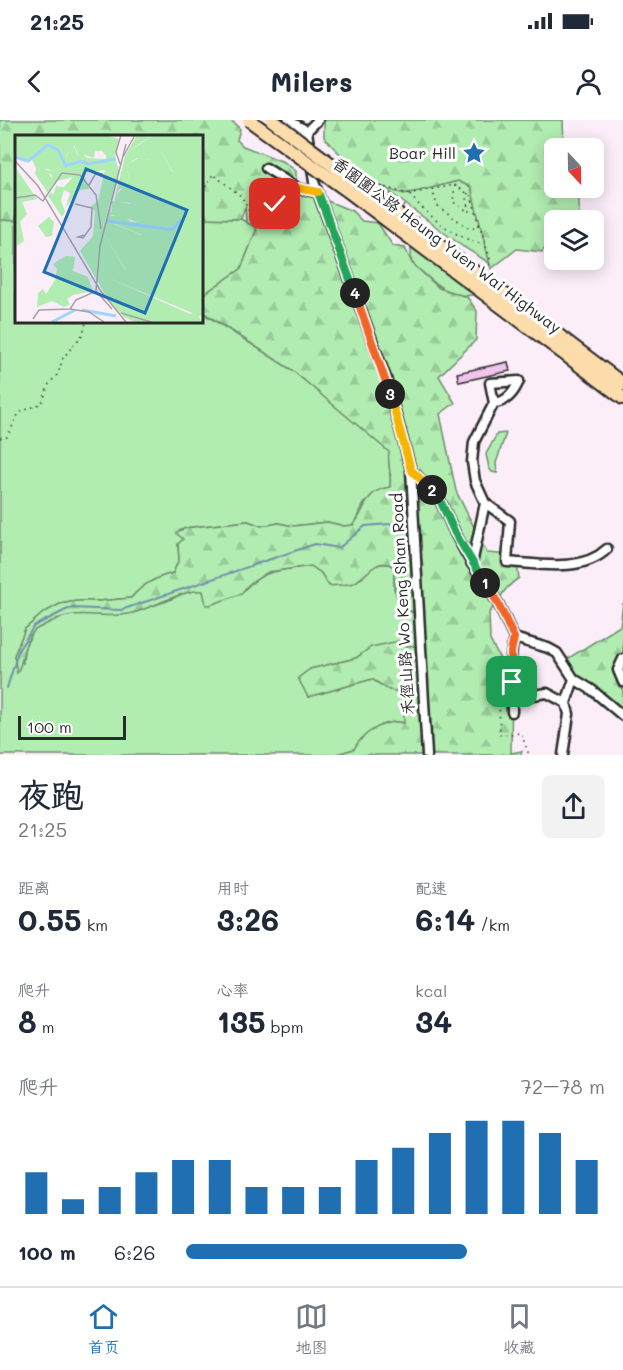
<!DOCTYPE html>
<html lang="zh">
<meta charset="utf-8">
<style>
:root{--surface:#fff;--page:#f2f2f3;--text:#1f2937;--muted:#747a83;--line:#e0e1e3;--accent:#1f6fb2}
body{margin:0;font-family:Mali,"LXGW WenKai TC",sans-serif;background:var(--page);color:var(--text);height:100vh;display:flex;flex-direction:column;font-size:22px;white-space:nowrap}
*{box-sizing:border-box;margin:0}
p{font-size:20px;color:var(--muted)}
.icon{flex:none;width:33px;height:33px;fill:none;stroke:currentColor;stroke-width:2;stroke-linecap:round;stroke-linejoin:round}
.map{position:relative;height:635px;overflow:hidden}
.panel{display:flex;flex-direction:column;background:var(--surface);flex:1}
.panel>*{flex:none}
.needle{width:39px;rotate:158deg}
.fabs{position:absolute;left:544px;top:18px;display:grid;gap:12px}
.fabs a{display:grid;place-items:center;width:60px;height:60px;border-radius:9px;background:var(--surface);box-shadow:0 3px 15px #0003;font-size:30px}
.scale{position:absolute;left:18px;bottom:15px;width:108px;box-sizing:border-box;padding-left:6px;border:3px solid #2b2b2b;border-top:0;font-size:16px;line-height:21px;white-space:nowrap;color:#2b2b2b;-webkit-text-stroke:4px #fff;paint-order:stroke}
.pin{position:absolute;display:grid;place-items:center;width:51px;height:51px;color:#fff;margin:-26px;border-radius:12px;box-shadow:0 3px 9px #0006}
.km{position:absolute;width:30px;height:30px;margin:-15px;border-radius:50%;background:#222;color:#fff;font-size:16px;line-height:30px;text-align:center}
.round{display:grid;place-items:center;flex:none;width:63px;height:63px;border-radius:9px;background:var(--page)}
.headline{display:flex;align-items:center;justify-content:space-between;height:102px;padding:0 18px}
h1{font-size:33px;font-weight:700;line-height:45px}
.metrics{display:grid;grid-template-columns:repeat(3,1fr);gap:9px;height:102px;padding:6px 18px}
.metrics div{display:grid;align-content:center}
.metrics b{font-size:30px;font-weight:700}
.metrics small{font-size:16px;font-weight:400}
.metrics p{font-size:16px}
.chart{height:168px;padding:12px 18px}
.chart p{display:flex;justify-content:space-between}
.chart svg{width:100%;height:108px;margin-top:6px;stroke:var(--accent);stroke-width:6}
ul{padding:0 18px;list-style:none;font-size:20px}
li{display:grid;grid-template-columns:96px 72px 1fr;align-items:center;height:45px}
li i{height:15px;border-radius:8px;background:var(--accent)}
.status{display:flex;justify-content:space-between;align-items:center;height:42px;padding:0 30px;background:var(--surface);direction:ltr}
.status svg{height:16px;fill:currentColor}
header{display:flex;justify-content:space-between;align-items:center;height:78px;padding:0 18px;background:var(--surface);font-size:27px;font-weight:700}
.dock{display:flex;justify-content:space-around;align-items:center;height:84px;border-top:2px solid var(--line);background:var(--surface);font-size:16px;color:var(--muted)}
.dock a{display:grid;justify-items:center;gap:3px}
.dock .on{color:var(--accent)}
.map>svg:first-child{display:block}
</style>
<div class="status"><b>21:25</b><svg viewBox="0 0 49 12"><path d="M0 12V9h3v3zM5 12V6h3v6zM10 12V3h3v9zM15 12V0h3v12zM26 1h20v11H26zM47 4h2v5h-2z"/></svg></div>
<header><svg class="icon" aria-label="back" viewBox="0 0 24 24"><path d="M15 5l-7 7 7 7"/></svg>Milers<svg class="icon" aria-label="person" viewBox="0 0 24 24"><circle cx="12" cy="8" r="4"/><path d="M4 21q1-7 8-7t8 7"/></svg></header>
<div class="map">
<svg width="623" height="635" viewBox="0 0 623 635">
<defs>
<pattern id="forest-firs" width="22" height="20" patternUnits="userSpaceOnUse" patternTransform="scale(1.5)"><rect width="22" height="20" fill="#b1ecb1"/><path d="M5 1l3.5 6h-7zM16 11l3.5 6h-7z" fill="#98cb98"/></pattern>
</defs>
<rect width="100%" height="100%" fill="#fbeef9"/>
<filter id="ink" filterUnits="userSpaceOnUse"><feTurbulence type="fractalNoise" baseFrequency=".0167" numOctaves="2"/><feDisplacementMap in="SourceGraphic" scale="12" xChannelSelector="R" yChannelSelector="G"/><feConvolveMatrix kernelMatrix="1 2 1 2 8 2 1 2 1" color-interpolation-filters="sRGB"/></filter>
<g filter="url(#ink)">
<path fill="#b1ecb1" stroke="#6e8c6e" stroke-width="1.5" d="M458,61l13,6 20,77 -29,-18 -82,-61 24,9z
M0,97l16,1v103h185v-9l91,58 98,82c-3,11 2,23 0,35l-25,15 -12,23 -9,1 -16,-4 -35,4 -14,-3 -18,3 -13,-5 -63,7 -1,11 -6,5 1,15 -6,14c-18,5 -30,11 -42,25l-32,3h-22l-17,3 -17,9 -18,16 -11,27 9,7 1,-15 10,-18 28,-14 19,-3 21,2 25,-1 40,-13 17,-8 15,-3 42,4c20,-26 40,-23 70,-28l10,7 8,12 33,-7c7,-11 19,-18 32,-12v23l10,20 11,4 2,33 -45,1 -16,11 -46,11 -2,28 64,-18 17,11 15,2 1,31c-18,-5 -42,10 -50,26l-22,6h-333z
M201,98l40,1 16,9 -16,41 -40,27z
M411,124l67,50c-28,7 -45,-12 -64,-29l-3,-4z"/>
<path fill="url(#forest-firs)" stroke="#6e8c6e" stroke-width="1.5" d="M0,0h231l9,9 -3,11 6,6 41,16 12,9v8l12,14 44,18 10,10 16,2 15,23 12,2 7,15 27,25 28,9 10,14 -1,29 -37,36 16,27 -15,11 16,77 31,62 25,2 5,10 2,13c-15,9 -19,22 -30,35l1,27 22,42 -1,71 11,-2 -1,4h-90l-13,-242 -7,-43 -7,-8 5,36 6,115c-22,-8 -21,-26 -21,-46 -19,-12 -27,11 -41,16 -7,2 -16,2 -24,3l-8,-13 -10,-7 -43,6 -20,13 -7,9 -31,11h-4l-3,-14c-20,-3 -52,19 -75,23 -32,6 -48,-8 -82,10 -3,2 -9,4 -12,7 -12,11 -9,28 -17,42l-3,-17 11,-27 18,-16 17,-9 17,-3h22l32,-3c12,-14 24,-20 42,-25l6,-14 -1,-15 5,-5 -6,-5v-2l8,-4 63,-7 13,5 18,-3 14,3 35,-4 16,4 9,-1c14,-15 10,-34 37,-38 2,-12 -3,-24 -1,-35l-97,-82 -91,-59v-15l40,-27 16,-41 -11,-6 -1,-15 -4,12 -40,-1v-82h-185v85l-16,-1z
M326,0h237l1,28h-9v40h24v26l-5,6h-19l-1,16 -12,16 -25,-3 -26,20 -20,-82 -13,-6c-12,3 -44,13 -55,12 -29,-2 -61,-36 -79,-56v-15z
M506,313l-10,30 1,10 -5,-1 -3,-4 -3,-14 11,-20z
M623,483v113l-52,-45 -4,-12 53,-33z
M404,520l2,6h11l6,109h-90l21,-6c8,-16 33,-31 50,-26v-31l-15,-2 -17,-11 -64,18 -10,-19 12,-9 46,-11 15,-11z"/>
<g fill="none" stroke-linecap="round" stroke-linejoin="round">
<path stroke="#7090a9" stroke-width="2" d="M7,568l12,-39 15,-23 36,-18 51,2 194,-66 24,4 26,-22 37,-3"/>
</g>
<path fill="#f1c5eb" stroke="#2b2b2b" stroke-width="1.5" d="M508,242l2,9 -51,11 -2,-9z"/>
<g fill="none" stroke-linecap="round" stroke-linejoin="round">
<g stroke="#2b2b2b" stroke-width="13">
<path id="minor" d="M288,0l19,11 7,51 72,196 25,92 16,285
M307,11l11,-11
M266,48l33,21 18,3
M494,283c13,-1 20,-10 25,-22l-29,2 4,20 -20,39 -2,20 3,19 10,22 25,18 -3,41c32,2 75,11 100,-13
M411,350l28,28 16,35 17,31 26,39 16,35 34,10 9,5 17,26 18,11 31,26
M472,444l13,-61
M623,539l-5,11 5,12
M512,578l35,-5 19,10
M512,592c0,-25 -4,-49 2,-74
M563,635l6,-41 -3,-11 8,-24"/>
</g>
<g stroke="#2b2b2b" stroke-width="16">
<path id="highway" d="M359,65l264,199
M352,74l271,204"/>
</g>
<path stroke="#2b2b2b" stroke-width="1.5" stroke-dasharray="1.5 4.5" stroke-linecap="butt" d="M455,65l16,11 19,63 -1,9 -4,-1
M432,69l5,16 3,3 29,20h6l4,-3
M201,71l5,-5 7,-12 29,23 8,16 13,7 12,-16 8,5 9,-13
M410,75c17,20 48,46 75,49
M419,98l-38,-32 27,8 47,-9 -2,17 16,10 -3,-14 2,-5
M0,318l7,-1 12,-24 23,-10 7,-19 9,-10 5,-16 20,-24 2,-9 4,-4
M503,581l-4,1 1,33 21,-2 8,22"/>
<use href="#minor" stroke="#fff" stroke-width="8"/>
<use href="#highway" stroke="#fddcac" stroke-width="12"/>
<g stroke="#2b2b2b" stroke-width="16" stroke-linecap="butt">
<path id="highway-bridge" d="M249,0l103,74
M272,0l87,65"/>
</g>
<use href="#highway-bridge" stroke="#fddcac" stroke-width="12"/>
</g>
</g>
<g fill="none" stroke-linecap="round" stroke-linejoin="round" filter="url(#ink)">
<g stroke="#fff" stroke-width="12">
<path id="split-1" d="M485,463l13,20 16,35 -3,14 1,30"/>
</g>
<g stroke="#fff" stroke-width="12">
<path id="split-2" d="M432,370l7,8 16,35 30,50"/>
</g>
<g stroke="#fff" stroke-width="12">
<path id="split-3" d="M390,274l21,76 21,20"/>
</g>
<g stroke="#fff" stroke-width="12">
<path id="split-4" d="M355,173l35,101"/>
</g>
<g stroke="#fff" stroke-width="12">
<path id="split-5" d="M318,72l37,101"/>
</g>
<g stroke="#fff" stroke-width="12">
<path id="split-6" d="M275,84l8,5 15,-21 20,4"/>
</g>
<use href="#split-1" stroke="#f0652b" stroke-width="8"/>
<use href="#split-2" stroke="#22a559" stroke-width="8"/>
<use href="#split-3" stroke="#f5b400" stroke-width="8"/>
<use href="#split-4" stroke="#f0652b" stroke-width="8"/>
<use href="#split-5" stroke="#22a559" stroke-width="8"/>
<use href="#split-6" stroke="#f5b400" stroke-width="8"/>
</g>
<defs>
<g id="sight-bare" transform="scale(1.8)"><path d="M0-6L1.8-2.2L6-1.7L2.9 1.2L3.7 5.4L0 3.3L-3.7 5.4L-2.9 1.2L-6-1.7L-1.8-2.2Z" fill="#1f6fb2" stroke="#fff" stroke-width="2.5" paint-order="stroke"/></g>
</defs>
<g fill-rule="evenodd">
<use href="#sight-bare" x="474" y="33"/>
</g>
<g text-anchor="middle" stroke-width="6" stroke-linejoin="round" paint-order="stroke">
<g font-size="16" fill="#2b2b2b" stroke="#fff" text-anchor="end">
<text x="456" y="39">Boar Hill</text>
</g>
<g font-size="16" fill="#2b2b2b" stroke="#fff">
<text transform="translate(447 125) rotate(37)" y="6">香園圍公路 Heung Yuen Wai Highway</text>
<text transform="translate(402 484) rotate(-93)" y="6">禾徑山路 Wo Keng Shan Road</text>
</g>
</g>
<g transform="translate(15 15)">
<rect width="188" height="188" fill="#fbeef9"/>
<path d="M0,0h91l1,22 -5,-6h-7l-1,7 -12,-4 -3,3 -5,-12 -9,12 -6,-10 -14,-2 -5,7 -13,7 2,2 18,-14 9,2 5,7 1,10 -10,5 -7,-3 9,14 -6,11 -13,-19 1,-6 -4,-8 -4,2h-2l-11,-6zM138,0h48l1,182 -91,-38 15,-9 -22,-36 2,-6 8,-4 28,11 5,-7 17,2 10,-1 4,-4 -11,4 -56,-14 1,-14 19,3 -14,-10 10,-10 -5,-1 7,-5 -3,-13 13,-7 13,2 14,12h7l-11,-19 -19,-8 -10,4zM0,32l22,32 -15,3 5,12 -7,8 4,19 -7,5z" fill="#b1ecb1"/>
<path d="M91,0l13,4 -4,18 4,14 -17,59 8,-24 1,10h11l9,6 12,-1 24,8 12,-7 -9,8 -23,-2 -4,7 -28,-11 -9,4 -2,6 22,37 -15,8 79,35 7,-2 5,10h-67l-11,-5 -15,-16 -29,-50 13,-15 2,-25 -5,-4 8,-6 7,-31 -21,3 5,16 -11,1 -12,17 4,-14 -6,-3 -3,10 4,12 -3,5 -14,-21 3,-4 2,3 3,-9 8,1 9,-10 -16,4 -7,7 2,-13 -15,-7 15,3 10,-5 -1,-10 -5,-7 -9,-2 -19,15 -2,-3 22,-17 11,5 7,10 7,-12 5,11 4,-3 5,5 19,1zM122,0h16l-20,13 10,-4 19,9 11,20h-9l-12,-13 -15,-2 -11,7 3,13 -7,5h11v5l-14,1 -2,5 16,5v4l-19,-1 11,-46zM34,82l5,5 -2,14 -6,1 -8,-11zM51,121l9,1 -2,14 15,6 5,14 -20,4 -6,4 3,5 -6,3 -12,-6 -15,6 1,-14 5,-4 3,5 9,-14 2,-11 -4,-5z" fill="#b1ecb1"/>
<path fill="none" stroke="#9ed4fd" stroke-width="3" d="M0,22l13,4 20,-16 10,5 8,16 15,-5 7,3 28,-5M92,86l59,8h7l8,-9M67,175l34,6M37,187l23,-12"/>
<path fill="none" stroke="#a8a0a7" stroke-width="1.5" d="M108,22l12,-22M0,26l23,25 62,104 26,32M105,29l-4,-12 5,-17M74,50l7,-12 7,1M0,63l20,-3 8,6 19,-28 18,2 16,20 5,34M60,69l17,4 -1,19 -8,11 -5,-1 6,-2M81,156l-20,9 -6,9 19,3 15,10M97,174l-16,-18 4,-45 26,-102M106,178l30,9M18,184l6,-9 31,-1"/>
<path fill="#1f6fb2" fill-opacity="0.15" stroke="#1f6fb2" stroke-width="3" d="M71,34l101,41 -42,103 -101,-41z"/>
<rect width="188" height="188" fill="none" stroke="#2b2b2b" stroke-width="3"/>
</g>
</svg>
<div class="fabs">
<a><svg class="needle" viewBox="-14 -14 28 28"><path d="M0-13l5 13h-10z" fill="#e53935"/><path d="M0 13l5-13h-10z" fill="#747a83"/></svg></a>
<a><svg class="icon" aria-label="layers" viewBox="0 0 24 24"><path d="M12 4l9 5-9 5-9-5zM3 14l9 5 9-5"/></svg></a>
</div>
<div class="scale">100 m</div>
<div class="pin" style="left:512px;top:562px;background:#1e9e55"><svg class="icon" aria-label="arrive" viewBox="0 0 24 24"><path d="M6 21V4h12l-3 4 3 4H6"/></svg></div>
<div class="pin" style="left:275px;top:84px;background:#d93025"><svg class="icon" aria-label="check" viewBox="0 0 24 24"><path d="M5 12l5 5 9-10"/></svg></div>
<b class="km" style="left:485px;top:463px">1</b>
<b class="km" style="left:432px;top:370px">2</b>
<b class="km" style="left:390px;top:274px">3</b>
<b class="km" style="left:355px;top:173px">4</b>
</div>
<section class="panel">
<div class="headline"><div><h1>夜跑</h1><p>21:25</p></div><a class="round"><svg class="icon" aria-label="share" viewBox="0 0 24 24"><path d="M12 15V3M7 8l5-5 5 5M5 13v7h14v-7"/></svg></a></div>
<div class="metrics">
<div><p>距离</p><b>0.55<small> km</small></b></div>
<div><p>用时</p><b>3:26</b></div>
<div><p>配速</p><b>6:14<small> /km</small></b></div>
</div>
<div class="metrics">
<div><p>爬升</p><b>8<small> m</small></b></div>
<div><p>心率</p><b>135<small> bpm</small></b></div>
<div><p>kcal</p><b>34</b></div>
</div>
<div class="chart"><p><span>爬升</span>72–78 m</p>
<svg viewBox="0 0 160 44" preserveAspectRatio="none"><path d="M5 44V27M15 44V38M25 44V33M35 44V27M45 44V22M55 44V22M65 44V33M75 44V33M85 44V33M95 44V22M105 44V17M115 44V11M125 44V6M135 44V6M145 44V11M155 44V22"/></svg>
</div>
<ul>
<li><b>100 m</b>6:26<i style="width:67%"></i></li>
</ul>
</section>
<nav class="dock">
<a class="on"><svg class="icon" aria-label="home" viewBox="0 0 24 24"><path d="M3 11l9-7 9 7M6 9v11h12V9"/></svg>首页</a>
<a><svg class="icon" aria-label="map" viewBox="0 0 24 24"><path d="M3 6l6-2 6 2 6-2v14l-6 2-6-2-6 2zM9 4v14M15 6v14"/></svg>地图</a>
<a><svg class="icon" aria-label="saved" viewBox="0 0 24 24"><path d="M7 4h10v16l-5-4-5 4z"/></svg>收藏</a>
</nav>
